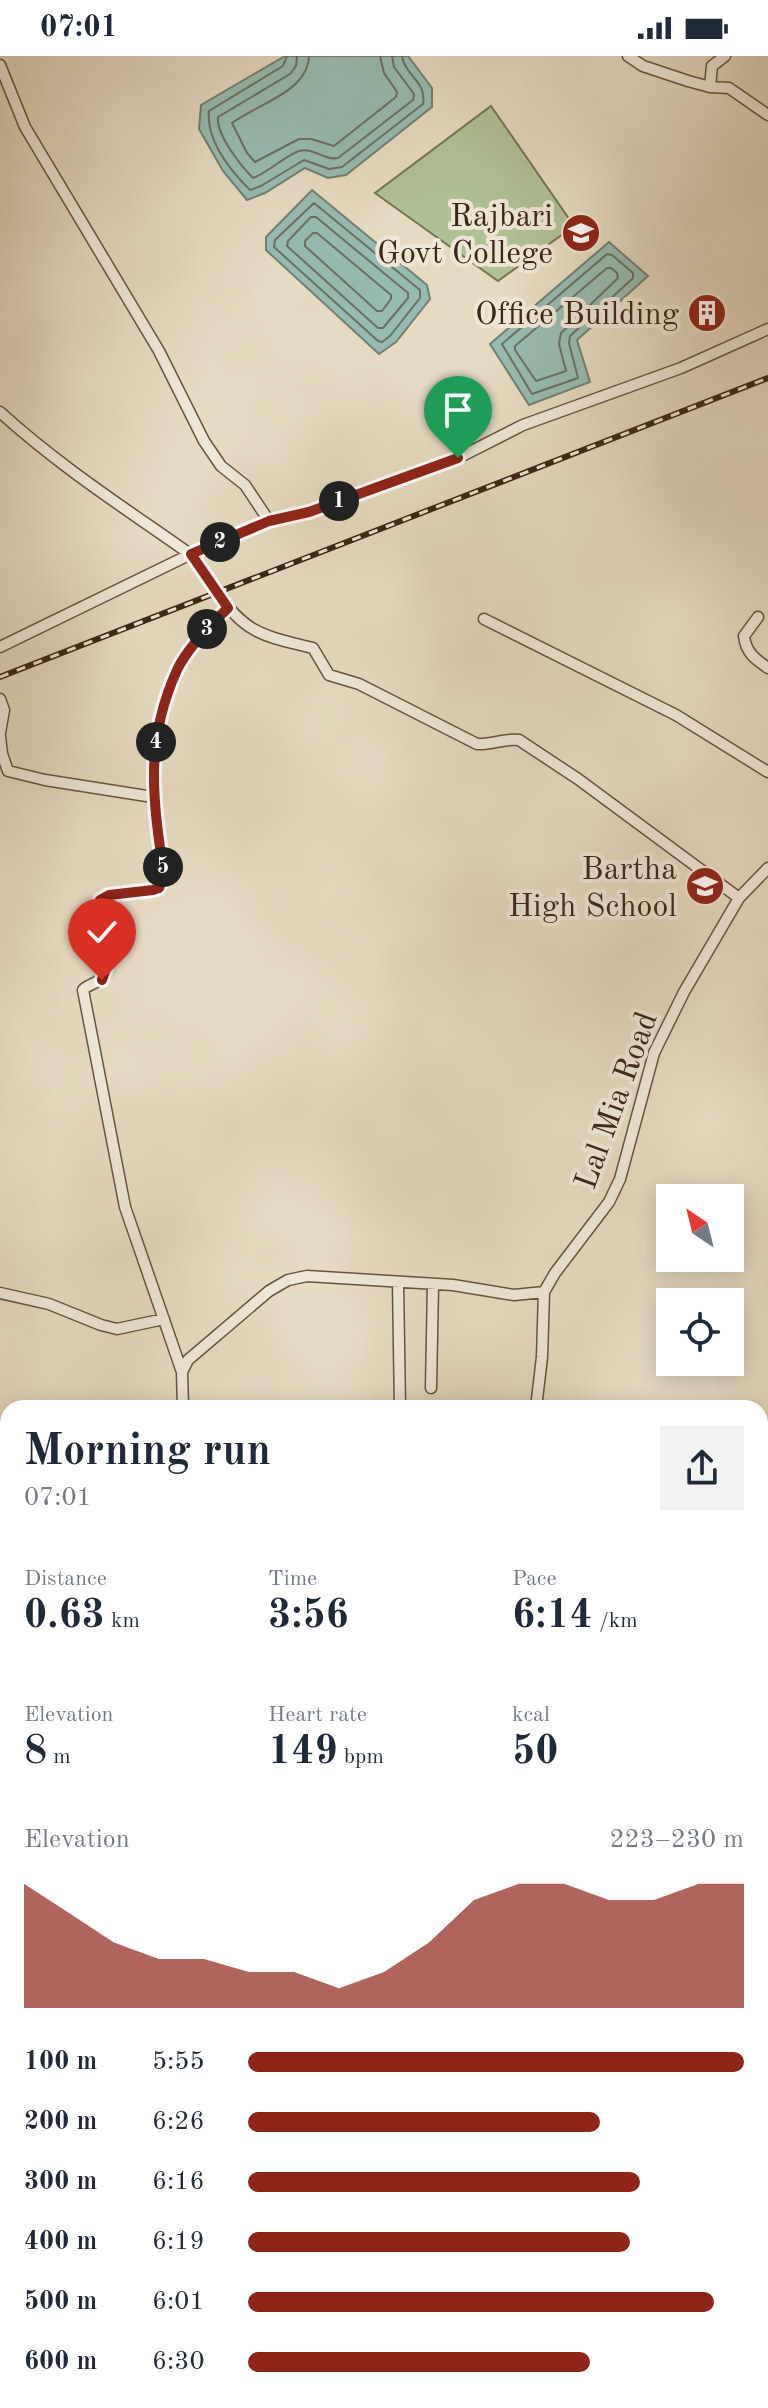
<!DOCTYPE html>
<meta charset="utf-8">
<style>
:root{--surface:#fff;--page:#f2f2f3;--text:#1f2937;--muted:#747a83;--accent:#8f2418}
body{margin:0;font-family:"Old Standard TT",serif;background:var(--page);color:var(--text);height:100vh;display:flex;flex-direction:column;font-size:30px;white-space:nowrap}
*{box-sizing:border-box;margin:0}
p{font-size:26px;color:var(--muted)}
.icon{flex:none;width:44px;height:44px;fill:none;stroke:currentColor;stroke-width:2;stroke-linecap:round;stroke-linejoin:round}
.map{position:relative;flex:1;overflow:hidden}
.sheet{position:absolute;left:0px;top:1344px;width:768px;height:1008px;display:flex;flex-direction:column;background:var(--surface);border-radius:24px 24px 0 0;box-shadow:0 4px 20px #0003}
.sheet>*{flex:none}
.needle{width:52px;rotate:325deg}
.tools{position:absolute;left:656px;top:1128px;display:grid;gap:16px}
.tools a{display:grid;place-items:center;width:88px;height:88px;border-radius:0px;background:var(--surface);box-shadow:0 4px 20px #0003;font-size:40px}
.pin{position:absolute;display:grid;place-items:center;width:68px;height:68px;color:#fff;margin:-82px -34px;border-radius:50% 50% 50% 0;rotate:-45deg;box-shadow:0 0 8px #0007}
.pin .icon{rotate:45deg}
.km{position:absolute;width:40px;height:40px;margin:-20px;border-radius:50%;background:#222;color:#fff;font-size:22px;line-height:40px;text-align:center}
.round{display:grid;place-items:center;flex:none;width:84px;height:84px;border-radius:0px;background:var(--page)}
.summary{display:flex;align-items:center;justify-content:space-between;height:136px;padding:0 24px}
h1{font-size:44px;font-weight:700;line-height:60px}
.figures{display:grid;grid-template-columns:repeat(3,1fr);gap:12px;height:136px;padding:8px 24px}
.figures div{display:grid;align-content:center}
.figures b{font-size:40px;font-weight:700}
.figures small{font-size:22px;font-weight:400}
.figures p{font-size:22px}
.chart{height:224px;padding:16px 24px}
.chart p{display:flex;justify-content:space-between}
.chart svg{width:100%;height:144px;margin-top:8px;fill:var(--accent);opacity:.7}
ul{padding:0 24px;list-style:none;font-size:26px}
li{display:grid;grid-template-columns:128px 96px 1fr;align-items:center;height:60px}
li i{height:20px;border-radius:10px;background:var(--accent)}
.status{display:flex;justify-content:space-between;align-items:center;height:56px;padding:0 40px;background:var(--surface);direction:ltr}
.status svg{height:22px;fill:currentColor}
.map>svg:first-child{display:block}
</style>
<div class="status"><b>07:01</b><svg viewBox="0 0 49 12"><path d="M0 12V9h3v3zM5 12V6h3v6zM10 12V3h3v9zM15 12V0h3v12zM26 1h20v11H26zM47 4h2v5h-2z"/></svg></div>
<div class="map">
<svg width="768" height="2352" viewBox="0 0 768 2352">
<rect width="100%" height="100%" fill="#e6dac0"/>
<filter id="stains"><feTurbulence type="fractalNoise" baseFrequency=".0025" numOctaves="4"/><feColorMatrix values="0 0 0 0 .2 0 0 0 0 .09 0 0 0 0 .02 0 0 0 .5 -.17"/></filter>
<radialGradient id="worn" r=".72"><stop offset=".6" stop-color="#630" stop-opacity="0"/><stop offset="1" stop-color="#630" stop-opacity=".3"/></radialGradient>
<path fill="#b1c196" stroke="#767454" stroke-width="2" d="M491,50l83,120 -76,55 -123,-88z"/>
<path fill="#96bbb0" stroke="#727f71" stroke-width="2" d="M285,0h123l24,32v19l-86,68 -18,3 -23,-10 -40,25 -18,7 -24,-29 -24,-42 2,-24z
M312,134l115,95 3,14 -34,43 -17,12 -113,-104v-13z
M609,186l39,34 -71,64 13,42 -61,23 -39,-61z"/>
<g fill="none" stroke-linecap="round" stroke-linejoin="round">
<path stroke="#697062" stroke-width="2" d="M287,0l-4,10 -74,45c-3,29 21,59 41,79l11,-4 43,-26 25,9 13,-2 81,-63c4,-23 -18,-28 -21,-48
M297,0l-1,10 -6,8 -72,43c-2,17 22,48 35,61 16,-6 30,-21 46,-27 15,-4 25,10 39,7l75,-58 1,-6 -20,-27 -2,-11
M309,0c-1,36 -52,48 -77,67l15,30 8,9 44,-23h12l23,7 62,-49 1,-5 -13,-19 -4,-17
M314,147l106,87v8l-30,38 -8,6 -4,-1 -104,-94 1,-7z
M311,161h5l92,76v5l-25,30h-5l-91,-82 1,-5z
M313,177h4l74,62v4l-9,12h-5l-72,-65v-5z
M607,198l5,1 21,18v5l-63,58 -1,7 9,35 -46,16 -30,-50z
M607,212h4l6,5 1,5 -57,55 -2,11 7,27 -30,10 -21,-31v-4z"/>
<g stroke="#66533e" stroke-width="13">
<path id="minor" d="M628,0l15,10 45,15 22,6 19,1 39,27
M0,9l25,62 134,224 45,90 17,25 24,19 24,36
M710,31l2,-21 13,-10
M0,356c58,53 123,95 187,140 12,9 20,27 29,39 30,44 49,45 97,57l16,27 30,9 118,60c15,1 27,-6 42,-4l59,39 161,119
M758,561l-14,19c2,17 11,23 24,32
M484,563l192,96 92,57
M0,591l191,-93 78,-33 40,-9 149,-54 65,-33 158,-57 87,-39
M0,643l4,11 -4,23
M0,680l2,18 6,17 37,9 108,17
M398,1226l2,126
M0,1237l49,11 52,21 16,4 47,-10
M182,1316l-57,-165 -42,-217c6,-7 16,-6 22,-15l-5,-75c19,-14 56,3 64,-24 -11,-76 -20,-133 13,-206 11,-23 33,-45 51,-62
M431,1332l2,-104
M183,1352l-1,-36 6,-12 81,-69 19,-11 19,-4 146,9 61,10 30,-3
M536,1352l6,-51 2,-65 11,-19 54,-71 11,-23 34,-126 30,-61 55,-94 29,-30
M760,1909l8,1
M0,2180l8,1
M146,2344l6,8"/>
</g>
<g stroke="#3c2613" stroke-width="17">
<path id="major" d="M760,2281h8
M760,2294h8
M310,2352l50,-8"/>
</g>
<use href="#minor" stroke="#efe7d6" stroke-width="10"/>
<use href="#major" stroke="#e6dac0" stroke-width="14"/>
<g stroke="#3c2613" stroke-width="6">
<path id="rail" d="M0,621l768,-299"/>
</g>
<use href="#rail" stroke="#efe7d6" stroke-width="3" stroke-dasharray="9" stroke-linecap="butt"/>
</g>
<g fill="none" stroke-linecap="round" stroke-linejoin="round">
<g stroke="#fff" stroke-width="16">
<path id="route" d="M102,924l4,-12 -6,-68 9,-5 44,-5 6,-2 5,-12c-11,-77 -20,-133 13,-206 11,-23 33,-45 51,-62l-37,-54 78,-33 40,-9 149,-54"/>
</g>
<use href="#route" stroke="#8f2418" stroke-width="10"/>
</g>
<defs>
<g id="university-disc" transform="scale(2)"><circle r="9.5" fill="#8f2418" stroke="#efe7d6"/><path d="M0-5L7-2L0 1L-7-2ZM-4 1L0 2.5L4 1V4Q0 6-4 4Z" fill="#fff"/></g>
<g id="building-disc" transform="scale(2)"><circle r="9.5" fill="#8f2418" stroke="#efe7d6"/><path d="M-4-6H4V6H1V3H-1V6H-4ZM-2.5-4.3h1.7v1.8h-1.7ZM.8-4.3h1.7v1.8H.8ZM-2.5-1h1.7V.8h-1.7ZM.8-1h1.7V.8H.8Z" fill="#fff"/></g>
<g id="school-disc" transform="scale(2)"><circle r="9.5" fill="#8f2418" stroke="#efe7d6"/><path d="M0-5L7-2L0 1L-7-2ZM-4 1L0 2.5L4 1V4Q0 6-4 4Z" fill="#fff"/></g>
</defs>
<g fill-rule="evenodd">
<use href="#university-disc" x="581" y="177"/>
<use href="#building-disc" x="707" y="257"/>
<use href="#school-disc" x="705" y="830"/>
</g>
<g text-anchor="middle" stroke-width="8" stroke-linejoin="round" paint-order="stroke">
<g font-size="32" fill="#3c2613" stroke="#efe7d6" text-anchor="end">
<text x="553" y="170">Rajbari<tspan x="553" dy="37">Govt College</tspan></text>
<text x="679" y="268">Office Building</text>
<text x="677" y="823">Bartha<tspan x="677" dy="37">High School</tspan></text>
</g>
<g font-size="32" fill="#3c2613" stroke="#efe7d6">
<text transform="translate(615 1044) rotate(-70)" y="11">Lal Mia Road</text>
</g>
</g>
<rect width="100%" height="100%" filter="url(#stains)"/>
<rect width="100%" height="100%" fill="url(#worn)"/>
</svg>
<div class="tools">
<a><svg class="needle" viewBox="-14 -14 28 28"><path d="M0-13l5 13h-10z" fill="#e53935"/><path d="M0 13l5-13h-10z" fill="#747a83"/></svg></a>
<a><svg class="icon" aria-label="locate" viewBox="0 0 24 24"><circle cx="12" cy="12" r="6"/><path d="M12 2v4M12 18v4M2 12h4M18 12h4"/></svg></a>
</div>
<div class="pin" style="left:458px;top:402px;background:#1e9e55"><svg class="icon" aria-label="arrive" viewBox="0 0 24 24"><path d="M6 21V4h12l-3 4 3 4H6"/></svg></div>
<div class="pin" style="left:102px;top:924px;background:#d93025"><svg class="icon" aria-label="check" viewBox="0 0 24 24"><path d="M5 12l5 5 9-10"/></svg></div>
<b class="km" style="left:339px;top:445px">1</b>
<b class="km" style="left:220px;top:486px">2</b>
<b class="km" style="left:207px;top:573px">3</b>
<b class="km" style="left:156px;top:686px">4</b>
<b class="km" style="left:163px;top:811px">5</b>
<section class="sheet">
<div class="summary"><div><h1>Morning run</h1><p>07:01</p></div><a class="round"><svg class="icon" aria-label="share" viewBox="0 0 24 24"><path d="M12 15V3M7 8l5-5 5 5M5 13v7h14v-7"/></svg></a></div>
<div class="figures">
<div><p>Distance</p><b>0.63<small> km</small></b></div>
<div><p>Time</p><b>3:56</b></div>
<div><p>Pace</p><b>6:14<small> /km</small></b></div>
</div>
<div class="figures">
<div><p>Elevation</p><b>8<small> m</small></b></div>
<div><p>Heart rate</p><b>149<small> bpm</small></b></div>
<div><p>kcal</p><b>50</b></div>
</div>
<div class="chart"><p><span>Elevation</span>223–230 m</p>
<svg viewBox="0 0 160 44" preserveAspectRatio="none"><path d="M0 44V6L10 15L20 24L30 29L40 29L50 33L60 33L70 38L80 33L90 24L100 11L110 6L120 6L130 11L140 11L150 6L160 6V44z"/></svg>
</div>
<ul>
<li><b>100 m</b>5:55<i style="width:100%"></i></li>
<li><b>200 m</b>6:26<i style="width:71%"></i></li>
<li><b>300 m</b>6:16<i style="width:79%"></i></li>
<li><b>400 m</b>6:19<i style="width:77%"></i></li>
<li><b>500 m</b>6:01<i style="width:94%"></i></li>
<li><b>600 m</b>6:30<i style="width:69%"></i></li>
</ul>
</section>
</div>
